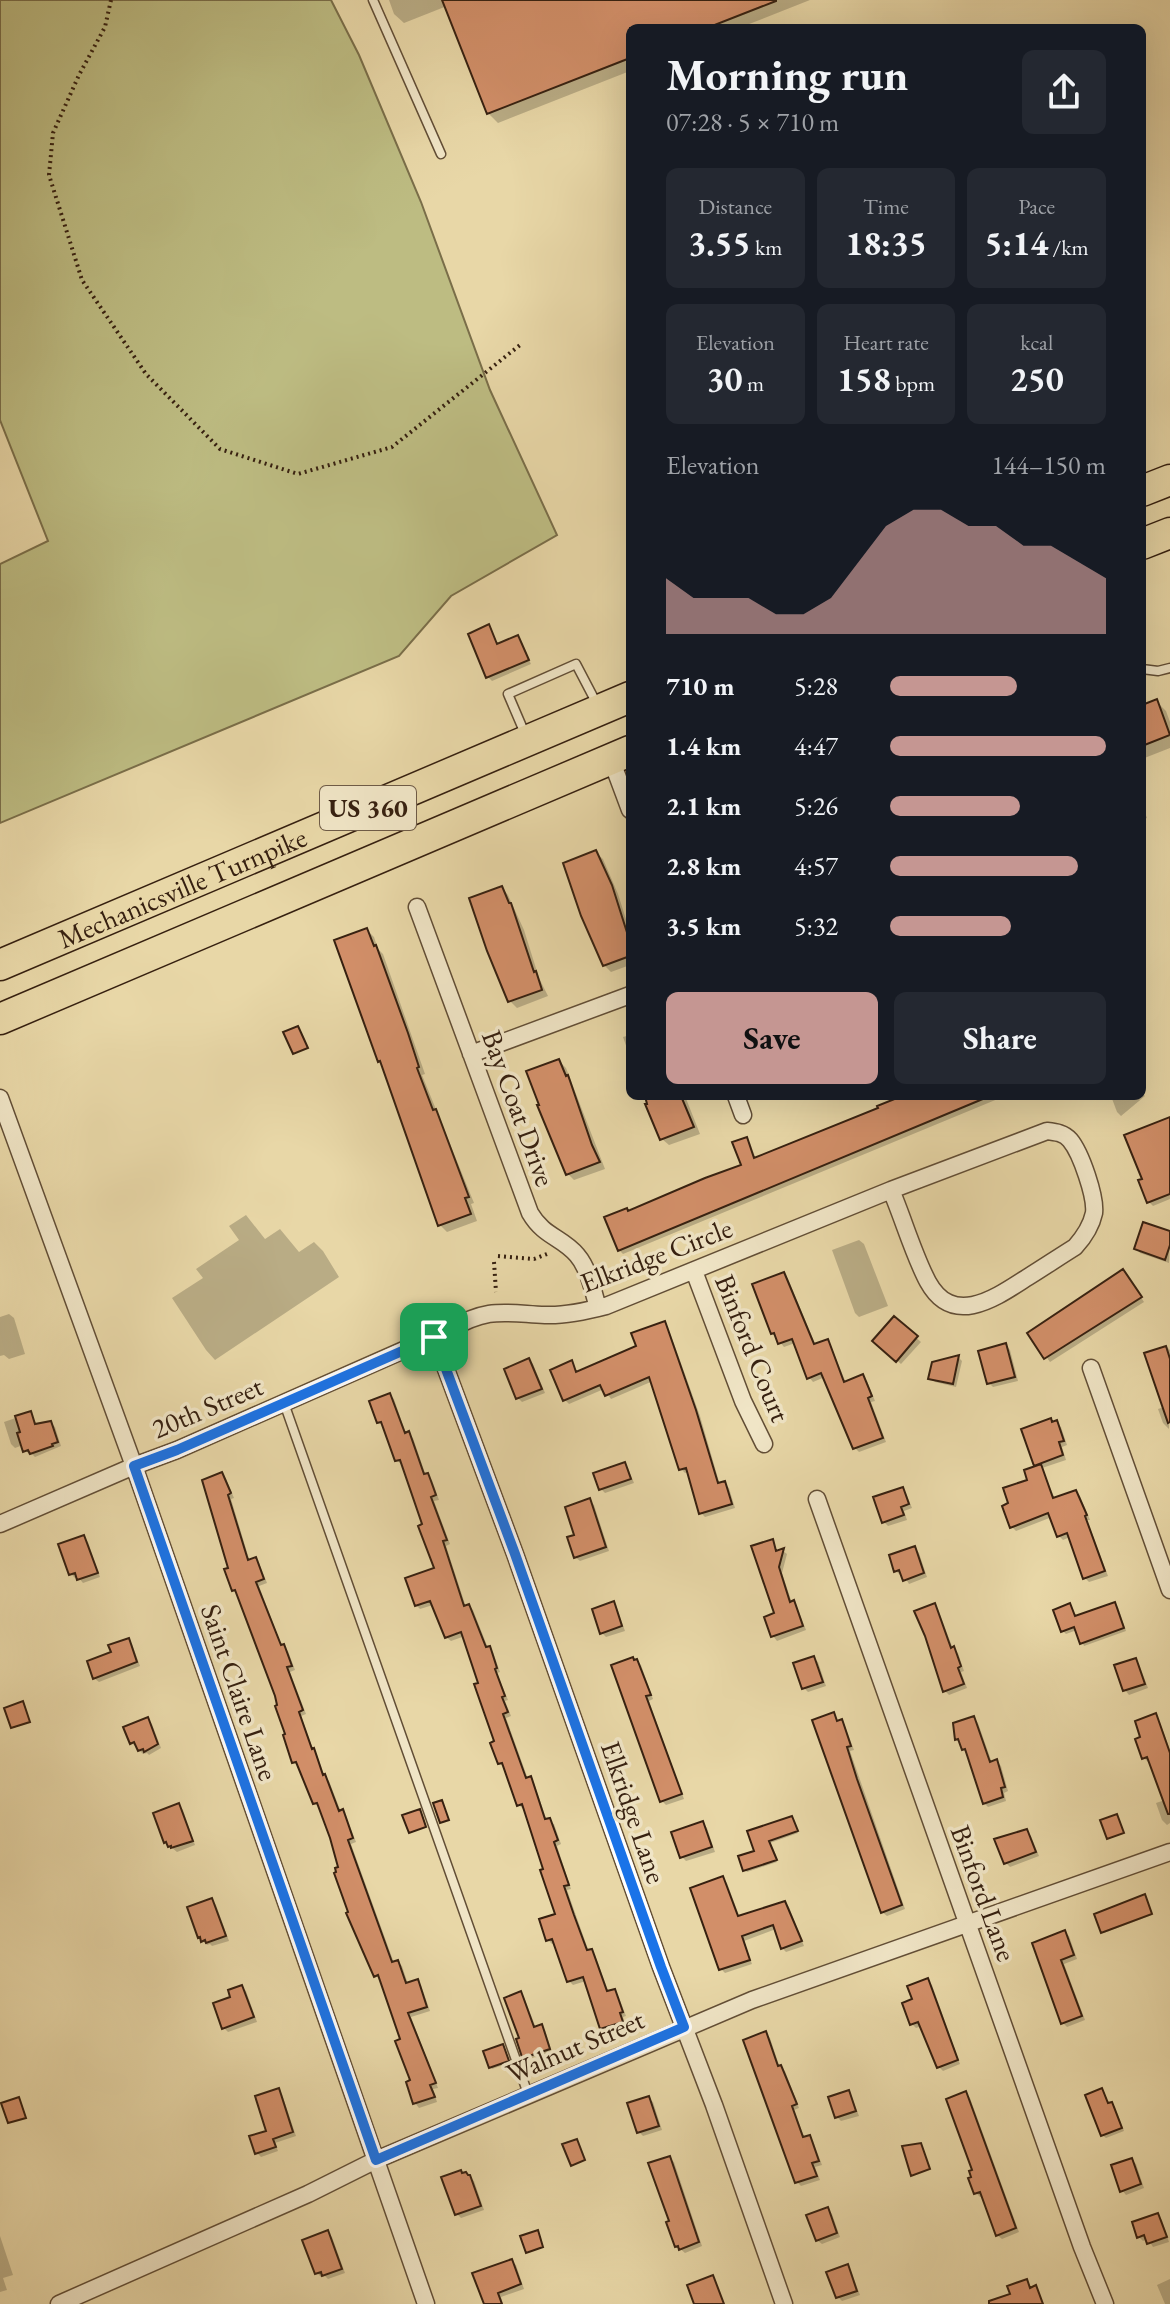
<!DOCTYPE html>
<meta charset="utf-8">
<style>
:root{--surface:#171b24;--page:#242831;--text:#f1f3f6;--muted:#9ea1a6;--accent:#c59692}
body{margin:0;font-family:"EB Garamond",serif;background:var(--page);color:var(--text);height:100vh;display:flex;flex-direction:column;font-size:30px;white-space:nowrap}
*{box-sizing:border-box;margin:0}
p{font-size:26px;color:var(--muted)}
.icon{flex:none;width:44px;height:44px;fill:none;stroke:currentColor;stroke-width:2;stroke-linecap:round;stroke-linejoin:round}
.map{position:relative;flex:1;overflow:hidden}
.details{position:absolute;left:626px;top:24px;width:520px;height:1076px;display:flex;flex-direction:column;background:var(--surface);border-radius:12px;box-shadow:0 8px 32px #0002}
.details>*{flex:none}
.pin{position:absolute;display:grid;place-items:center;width:68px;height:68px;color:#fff;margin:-34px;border-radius:16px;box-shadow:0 4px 12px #0006}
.round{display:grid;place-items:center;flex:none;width:84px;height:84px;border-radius:12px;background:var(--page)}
.summary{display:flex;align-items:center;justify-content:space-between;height:136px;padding:0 40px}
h1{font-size:44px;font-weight:700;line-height:60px}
.metrics{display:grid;grid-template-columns:repeat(3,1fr);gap:12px;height:136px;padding:8px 40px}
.metrics div{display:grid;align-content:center;border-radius:12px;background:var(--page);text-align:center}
.metrics b{font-size:34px;font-weight:700}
.metrics small{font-size:22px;font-weight:400}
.metrics p{font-size:22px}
.chart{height:224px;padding:16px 40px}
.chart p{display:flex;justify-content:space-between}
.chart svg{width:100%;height:144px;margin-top:8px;fill:var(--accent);opacity:.7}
.button{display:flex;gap:16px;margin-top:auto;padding:16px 40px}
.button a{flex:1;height:92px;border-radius:12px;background:var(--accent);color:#111;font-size:32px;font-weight:700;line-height:92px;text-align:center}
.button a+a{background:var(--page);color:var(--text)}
ul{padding:0 40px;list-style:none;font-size:26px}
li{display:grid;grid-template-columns:128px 96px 1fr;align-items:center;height:60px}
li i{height:20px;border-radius:10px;background:var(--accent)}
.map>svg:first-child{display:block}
</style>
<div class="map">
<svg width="1170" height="2304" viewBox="0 0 1170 2304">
<rect width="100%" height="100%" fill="#e8d7a7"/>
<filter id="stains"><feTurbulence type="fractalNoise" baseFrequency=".0025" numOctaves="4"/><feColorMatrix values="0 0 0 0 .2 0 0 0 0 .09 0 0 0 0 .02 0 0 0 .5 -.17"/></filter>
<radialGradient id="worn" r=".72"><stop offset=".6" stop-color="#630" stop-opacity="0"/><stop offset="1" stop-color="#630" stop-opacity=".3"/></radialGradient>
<path fill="#bdbc82" stroke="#7a6e49" stroke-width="2" d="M0,0h331l28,55 62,147 69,188 67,145 -106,61 -52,60 -399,167v-259l48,-23 -48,-121z"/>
<path fill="#0003" d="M389,0h421l-71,28h-109v43l-132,52 -10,-10 -41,-107 -43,17 -10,-9z
M488,627l10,18 20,-8 13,27 -39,17 -4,-4z
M1156,701l10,10 4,11v26l-28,11v-52z
M1142,805l5,13 -5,2z
M596,853l7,6 15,35 12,38v33l-19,7 -7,-7z
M502,888l6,7 16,35 15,48 9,18 -31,12 -7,-7z
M367,930l7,7 4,12 5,5 42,120 -3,1 52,128 -3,1 6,17 -30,11 -7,-7z
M630,1035v22l-7,-20z
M559,1061l7,7 39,101 -31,11 -7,-7z
M1142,1093l3,3 -24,20 -4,-4 -6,-16h31z
M644,1096h41l15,38 -31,11 -7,-6z
M908,1096h97l-382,158 -4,-4 10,-37 114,-47 3,-27 4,4 6,16z
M1170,1162v37l-17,7 -4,-4z
M246,1215l19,24 15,-10 19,23 15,-10 9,9 16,26 -124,83 -9,-10 -34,-52 31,-20 -7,-9 43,-29 -10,-14z
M1170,1233l-1,30 -29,-10 -4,-5z
M859,1240l5,4 24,62 -29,11 -4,-4 -23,-63z
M784,1274l4,5 28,67 11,-4 4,4 15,37 17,-6 4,4 8,20 -4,1 15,40 -27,10 -4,-4 -30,-71 -12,5 -4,-5 -14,-34 -11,4 -12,-14z
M1127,1276l17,26 -94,60 -20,-28z
M9,1314l5,4 11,36 -16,5 -5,-4 -4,1v-39z
M895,1319l26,23 -20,22 -26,-23z
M664,1323l4,4 32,89 20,69 4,-2 5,5 6,20 -30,9 -4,-4 -12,-41 -4,1 -4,-4 -28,-88 -42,18 -7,-10 -35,15 -4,-4 6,-37 7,10 60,-26z
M1006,1345l4,5 8,31 -25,6 -4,-4z
M1167,1347l3,3 -1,79 -6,-6 -5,-14 6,-2 -18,-52z
M958,1357l4,4 -6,26 -21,-5 -4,-4 3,-14z
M529,1360l4,4 12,29 -23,9 -4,-4z
M390,1395l4,4 12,35 7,4 13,38 6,4 7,20 -5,1 16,43 -4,2 20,61 3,-1 4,4 15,38 5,4 7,20 -3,1 11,27 -3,1 6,15 -5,2 22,61h2l4,4 13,38 7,3 7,20 -4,2 14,43 -4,1 22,62 6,3 14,38 5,-2 4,4 8,21 -3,1 3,9 -20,6 -4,-4 -16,-47 -13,4 -4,-4 -13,-38 -4,1 -4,-4 9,-25 -11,-45 -21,-62 -2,1 -4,-4 -15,-38 -5,-4 -2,-21 -16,-58 -16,-48 -14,5 -5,-4 -13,-32 -13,4 -4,-4 21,-36 -33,-105h-3l-4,-4 -14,-34 -4,-4z
M30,1413l7,13 14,-3 4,4 6,19 -26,11 -3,-3 -3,1 -6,-10 -8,3 -4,-4 -7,-22z
M1051,1421l10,6 6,18 -5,2 4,13 -24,8 13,31 21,-7 4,4 10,24h-3l21,56 -19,6 -4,-4 -15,-41 -7,3 -4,-4 -7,-19 -36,14 -4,-4 -1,-22 27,-38 -2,-2z
M624,1464l4,4 6,15 -29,10 -4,-4z
M222,1475l4,4 8,19 -3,1 19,63 5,-3 4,4 8,20 -8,3 23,61 6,4 7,19 -5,2 16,42 -5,2 13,36 3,3 8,22 4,4 12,31 5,4 10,26 -5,2 43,119 4,-1 4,4 6,18 9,-3 4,4 9,26 -19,6 27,71 -5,1 4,13 -18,6 -4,-5 -7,-20 4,-1 -9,-41 -22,-62 -6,-4 -24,-62 -11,-44 -20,-62 -6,-4 -16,-37 -4,-4 -14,-56 -42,-112 -4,-4z
M902,1489l4,4 6,15 -8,3 3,9 -19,6 -4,-4z
M589,1500l5,5 15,46 -29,10 -5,-4 2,-21z
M84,1538l4,4 12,35 -17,6 -5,-6 -3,1 -4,-4z
M772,1542l6,10 5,-1 4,3 -5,19 10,30 5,4 9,23 -29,11 -4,-5 4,-22z
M915,1548l4,5 8,24 -18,7 -6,-10 -3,1 -4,-4z
M613,1603l4,5 8,23 -19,6 -4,-4z
M1115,1604l3,3 8,24 -42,15 -7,-16 -11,4 -3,-3 6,-25 7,12z
M934,1605l4,4 15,40 5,4 6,18 -3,1 6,16 -18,7 -4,-4 -18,-56z
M128,1640l4,4 8,22 -41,16 -5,-4 19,-25z
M813,1658l5,4 8,24 -18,6 -4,-4z
M1135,1660l4,4 9,24 -19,7 -4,-5 -9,-24z
M637,1661l4,4 12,34 -4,2 35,98 -18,6 -4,-4z
M833,1714l6,8 2,-1 4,5 9,24 -4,1 55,158 -18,7 -5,-4z
M1155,1716l4,4 11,30v73l-3,2 -5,-5 -6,-17 9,-3 -14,-39 -3,1 -4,-4 -1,-20z
M974,1718l4,5 14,40 5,-2 4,5 7,25 -4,2 2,8 -18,6 -4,-4 -15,-49 -12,-15z
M148,1720l4,4 9,24 -12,7 -2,-2 -4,1 -11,-11z
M179,1806l4,4 12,35 -18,7 -12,-10z
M793,1819l5,14 -28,10 7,19 -30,10 -2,-2 11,-18z
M703,1823l4,5 8,24 -29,9 -4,-4z
M1026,1831l5,5 8,20 -29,11 -4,-4z
M723,1879l4,4 13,35 45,-15 4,4 15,39 -18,6 -4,-4 -6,-19 -32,12 8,23 -27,9 -4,-4 -28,-80z
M1146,1898l6,17 -48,18 -1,-1z
M212,1900l4,5 13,36 -17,5 -2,-2 -3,1 -8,-8z
M1064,1932l5,4 8,23 -13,5 21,56 -18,7 -4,-4 -29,-79z
M927,1981l5,4 28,79 -17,7 -4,-4 -17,-41 -6,2 -4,-4 2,-23z
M242,1987l4,4 11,31 -29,10 -4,-4 9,-30z
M521,1994l3,3 12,31 5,-2 4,4 7,22 -24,7 -4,-3 -3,-16z
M766,2034l4,4 10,30 5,3 14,37 -5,2 11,29 4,-2 4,4 9,24 -7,2 5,13 -19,6 -4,-4z
M504,2048l5,15 -17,6 -1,-2z
M278,2090l4,4 14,42 -21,7 3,8 -17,6 -4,-4 12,-21z
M1101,2090l8,15 3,-1 3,3 9,24 -18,7 -4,-3z
M848,2092l4,5 7,19 -18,5 -4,-4z
M966,2093l4,5 49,134 -17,7 -5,-4 -14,-39 -3,1 -4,-4z
M648,2098l5,4 9,28 -19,6 -4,-4z
M669,2158l5,4 28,84 -17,7 -8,-7 -6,-24z
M1132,2160l4,4 8,24 -18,7 -4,-5z
M466,2174l8,7 10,29 -23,8 -4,-4 6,-39z
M828,2209l4,5 8,23 -18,7 -5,-4z
M1158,2215l4,5 7,22 -16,5 -5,-8 -5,2 -4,-4z
M327,2233l5,4 13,36 -17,6 -3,-3 -4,1 -4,-4z
M0,2236l13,39 -10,3 4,12 -7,2z
M511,2261l5,4 8,24 -23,8 2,7h-17z
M847,2267l4,4 9,24 -18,6 -4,-4z
M1170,2279v25h-5l-8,-19z"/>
<path fill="#d28f69" stroke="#362010" stroke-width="2" d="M442,0h334v1l-69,27h-77v30l-143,56z
M489,624l8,20 21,-9 11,25 -43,18 -18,-44z
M1157,699l13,36 -28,11v-41z
M596,850l16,35 18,57v14l-27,10 -22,-50 -18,-53z
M502,886l7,17h2l23,69 2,-1 6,19 -34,12 -21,-51 -18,-53z
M367,928l7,18 2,-1 32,88 11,34 -2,1 16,42 3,-1 33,88 -4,1 6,16 -33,12 -58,-165 -2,1 -44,-122z
M298,1026l10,22 -15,6 -10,-22z
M559,1059l7,17 2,-1 24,70 8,17 -34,13 -29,-70h2l-13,-34z
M645,1096h36l13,31 -34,13 -15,-36h2z
M902,1096h88l-372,155 -14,-34 23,-9 1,3 77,-33 36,-13 -9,-23 15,-5 7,21 124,-50 -1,-2z
M1170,1117v77l-23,9 -9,-23 4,-1 -18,-44z
M1143,1222l27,9v14l-5,15 -31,-11z
M1123,1269l19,28 -98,62 -17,-26z
M784,1272l30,72 14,-5 16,43 19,-8 9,22 -4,2 15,40 -30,11 -32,-76 -14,6 -15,-40 -14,5 -4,-11 -3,1 -19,-50z
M894,1316l24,20 -22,26 -24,-21z
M665,1321l31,89 22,73 7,-2 7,23 -33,10 -13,-46 -7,2 -30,-93 -44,19 -5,-11 -37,16 -13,-31 22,-10 4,12 60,-26 -5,-13z
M1006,1343l9,34 -28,7 -9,-33z
M1166,1346l4,13v63l-2,1 -24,-70z
M959,1355l-6,29 -25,-5 4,-17z
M529,1358l13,31 -26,10 -12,-30z
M390,1393l15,40 4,-2 15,43 4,-1 3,8 5,14 -5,2 16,43 -4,1 21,65 5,-2 17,43 4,-1 7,22 -2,1 10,27 -3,1 6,15 -5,2 23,64 5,-2 14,43 5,-1 8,22 -4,2 15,43 -5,1 10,29 13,35 5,-1 15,42 8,-2 8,23 -3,1 3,9 -23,7 -17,-52 -16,5 -15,-43 -6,2 -7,-22 16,-5 -15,-44 3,-1 -21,-65 -5,2 -15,-43 -4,1 -8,-21 4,-2 -20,-57 4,-1 -17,-51 -16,6 -15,-37 -15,5 -10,-28 29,-10 -16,-42 4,-2 -22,-64 -5,1 -14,-39 -4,1 -8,-22z
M31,1411l4,13 16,-3 7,21 -6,2 1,2 -23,8 -2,-4 -5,2 -6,-19 3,-1 -5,-16z
M1051,1418l1,4 5,-2 7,21 -5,1 4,13 -29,11 -13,-37z
M625,1462l6,17 -32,11 -6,-17z
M1041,1464l12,34 23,-8 11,25 -2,1 20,55 -22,8 -16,-46 -10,4 -9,-24 -38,15 -8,-22 6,-3 -5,-15 24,-8 -3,-10z
M222,1472l9,21 -3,2 20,65 8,-3 8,22 -8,3 25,63 3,-1 8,22 -5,1 16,43 -4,2 13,37 2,-1 9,27 2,-1 14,37 4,-2 10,29 -5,2 44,122 6,-2 8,23 12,-4 9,28 -19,6 28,70 -6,2 5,12 -22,7 -7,-22 4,-2 -15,-39 5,-2 -22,-64 -4,2 -28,-64 2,-1 -14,-39 2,-1 -1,-4 3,-1 -8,-29 -13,-35 -4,1 -17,-42 -4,1 -9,-28 2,-1 -10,-28 2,-1 -2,-9 -40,-106 -3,1 -8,-22 4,-1 -26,-88z
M903,1487l6,17 -8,3 3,8 -22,8 -9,-26z
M590,1498l16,49 -32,11 -7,-21 7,-2 -9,-28z
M84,1535l14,38 -21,7 -2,-7 -6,2 -11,-31z
M773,1539l3,12 8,-3 -5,19 11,35 4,-2 9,26 -32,11 -7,-20 10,-4 -23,-67z
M915,1546l9,27 -21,8 -4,-11 -5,2 -5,-17z
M614,1601l8,25 -22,8 -8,-25z
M1115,1602l9,26 -44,16 -6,-17 -13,5 -8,-22 17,-7 5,13z
M935,1603l16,45 3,-2 7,20 -3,2 6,16 -21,8 -18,-56 -11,-25z
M129,1638l8,24 -44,17 -6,-18 24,-9 -3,-7z
M814,1656l9,26 -21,7 -9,-26z
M633,1657l1,3 3,-1 14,36 -5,1 36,98 -22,8 -49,-137z
M1136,1658l9,26 -22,7 -9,-26z
M23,1701l7,21 -19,6 -7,-20z
M834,1712l3,9 5,-2 9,27 -4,1 10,32 45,126 -21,8 -69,-193z
M1156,1713l14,40v61h-2l-21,-57 -5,2 -7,-20 5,-2 -5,-16z
M974,1716l16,46 7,-3 8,28 -4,1 2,9 -20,7 -18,-55 -3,1 -4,-11 -3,1 -2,-17z
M148,1717l10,27 -14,8 -1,-3 -5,2 -4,-9 -4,2 -7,-17z
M442,1800l7,20 -9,3 -7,-20z
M179,1803l14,38 -22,7v-2l-3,1 -2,-5 -2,1 -11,-30z
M420,1809l6,18 -17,6 -7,-18z
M1117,1814l7,19 -17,6 -7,-19z
M792,1816l6,15 -29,10 8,19 -34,11 -5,-15 16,-5 -7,-20z
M703,1821l9,26 -32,11 -9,-26z
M1027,1829l9,23 -32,12 -10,-25z
M723,1876l15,40 47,-15 17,40 -21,8 -8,-24 -31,11 8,24 -31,10 -29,-82z
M1145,1894l7,20 -51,19 -7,-19z
M212,1898l14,38 -20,7 -1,-3 -4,2 -1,-5 -2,1 -11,-31z
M1065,1930l9,25 -13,5 21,56 -21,8 -29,-81z
M928,1978l30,82 -21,8 -19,-46 -8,3 -8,-22 10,-4 -5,-13z
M242,1985l12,32 -32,12 -9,-26 17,-6 -2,-7z
M521,1991l13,36 8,-3 8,25 -24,8h-4l-6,-18 3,-1 -15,-40z
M766,2031l12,35 3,-1 16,39 -5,2 11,31 7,-2 9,26 -7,2 5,13 -22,7 -52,-143z
M503,2044l6,17 -20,7 -6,-17z
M279,2088l14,44 -20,7 3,8 -21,7 -6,-18 17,-5 -11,-35z
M1102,2088l6,15 4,-1 10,26 -21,8 -16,-41z
M849,2090l7,21 -21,7 -7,-21z
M966,2091l50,137 -20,8 -16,-44 -6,2 -6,-16 3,-1 -2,-6 3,-1 -26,-71z
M649,2096l10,30 -22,7 -10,-30z
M19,2097l7,21 -18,5 -7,-20z
M577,2139l8,21 -14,6 -9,-22z
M921,2143l9,26 -19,7 -9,-30z
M670,2156l29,86 -20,8 -1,-4 -3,1 -9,-25 3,-1 -21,-58z
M1132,2158l9,26 -21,8 -9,-27z
M461,2170l1,3 4,-1 2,3h2l11,31 -26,9 -14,-38z
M828,2207l9,26 -21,8 -10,-26z
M1158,2213l9,24 -20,7 -3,-9 -7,3 -5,-16z
M328,2230l14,39 -20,7 -1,-4 -6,2 -13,-34z
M538,2230l5,17 -17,6 -6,-17z
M512,2259l9,25 -23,9 4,11h-18l-12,-31z
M848,2264l9,27 -21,7 -10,-26z
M713,2275l11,29h-30l-7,-19z
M1027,2279l3,9 6,-3 7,19h-54v-3l21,-7 -3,-8z"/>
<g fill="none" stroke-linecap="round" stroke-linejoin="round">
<g stroke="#624e36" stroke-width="11">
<path id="lane" d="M373,0l68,154
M1142,669l16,2 12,-3
M526,736l-18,-42 68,-30 22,42
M284,1403l244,691"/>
</g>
<g stroke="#624e36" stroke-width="19">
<path id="street" d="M611,759l19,51
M417,907l113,306c14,24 32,24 47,42 12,14 16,36 21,53
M471,1054l159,-59
M736,1096l7,19
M0,1098l134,368 292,838
M694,1271l49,130 21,43
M434,1337l81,217 146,413 53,138 70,199
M1091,1368l79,222
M817,1499l265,748 23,57
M0,1524l134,-58 43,-16 272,-120c39,-23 54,-17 96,-15 21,1 42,-4 61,-9l285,-116 156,-59c9,1 17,2 23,9 11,13 26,57 24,73 -3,14 -10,24 -19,34 -16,10 -31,20 -47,30 -30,19 -74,52 -100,5 -14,-26 -25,-64 -37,-92
M59,2304l249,-110 68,-34 376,-160 418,-148"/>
</g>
<g stroke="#362010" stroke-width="33">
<g id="highway">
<path d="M1142,491l28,-11"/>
<path d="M1142,544l28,-11"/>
<path id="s1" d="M0,965l630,-268"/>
<path d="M0,1019l630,-268"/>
</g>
</g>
<path stroke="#362010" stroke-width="4" stroke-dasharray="2 4" stroke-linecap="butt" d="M111,0l-6,27 -26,48 -26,58 -4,42 33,105 64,94 74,75 78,25 94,-27 128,-102
M498,1256l36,3 13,-5
M494,1262l2,30"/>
<use href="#lane" stroke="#f0e5c6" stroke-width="8"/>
<use href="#street" stroke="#f0e5c6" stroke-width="16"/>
<use href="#highway" stroke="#e8d7a7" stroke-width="30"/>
</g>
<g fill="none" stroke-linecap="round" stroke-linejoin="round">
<g stroke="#fff" stroke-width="16">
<path id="route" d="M434,1337l81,217 146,413 23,60 -308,133 -242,-694 43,-16z"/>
</g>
<use href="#route" stroke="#1a73e8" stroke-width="10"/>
</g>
<g text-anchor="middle" stroke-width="7" stroke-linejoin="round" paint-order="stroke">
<rect fill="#f0e5c6" stroke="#6e5b47" stroke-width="2" x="320" y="786" width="96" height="44" rx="6"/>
<g font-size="26" font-weight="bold" fill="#362010">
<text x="368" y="817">US 360</text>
</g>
<g font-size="28" fill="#362010" stroke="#f0e5c6">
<text dy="10" stroke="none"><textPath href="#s1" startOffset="198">Mechanicsville Turnpike</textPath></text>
<text transform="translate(519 1108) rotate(70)" y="10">Bay Coat Drive</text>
<text transform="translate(656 1255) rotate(-21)" y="10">Elkridge Circle</text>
<text transform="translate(753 1348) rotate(68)" y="10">Binford Court</text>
<text transform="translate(207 1407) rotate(-23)" y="10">20th Street</text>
<text transform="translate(240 1692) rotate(71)" y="10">Saint Claire Lane</text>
<text transform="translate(634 1812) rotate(71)" y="10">Elkridge Lane</text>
<text transform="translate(984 1893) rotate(70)" y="10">Binford Lane</text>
<text transform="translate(575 2046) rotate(-23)" y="10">Walnut Street</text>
</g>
</g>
<rect width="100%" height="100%" filter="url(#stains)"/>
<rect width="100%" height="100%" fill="url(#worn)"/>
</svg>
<div class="pin" style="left:434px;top:1337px;background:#1e9e55"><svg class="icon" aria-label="arrive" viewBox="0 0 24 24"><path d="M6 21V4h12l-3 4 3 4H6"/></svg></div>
<section class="details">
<div class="summary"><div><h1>Morning run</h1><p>07:28 · 5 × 710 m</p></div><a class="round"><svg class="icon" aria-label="share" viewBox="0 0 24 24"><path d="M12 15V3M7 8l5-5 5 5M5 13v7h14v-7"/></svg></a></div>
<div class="metrics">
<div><p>Distance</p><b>3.55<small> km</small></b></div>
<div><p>Time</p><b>18:35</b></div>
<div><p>Pace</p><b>5:14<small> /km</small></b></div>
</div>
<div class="metrics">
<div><p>Elevation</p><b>30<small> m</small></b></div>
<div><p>Heart rate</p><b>158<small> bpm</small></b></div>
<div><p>kcal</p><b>250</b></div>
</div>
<div class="chart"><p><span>Elevation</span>144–150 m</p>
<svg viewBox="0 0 160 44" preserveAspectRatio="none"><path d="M0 44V27L10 33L20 33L30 33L40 38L50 38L60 33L70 22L80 11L90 6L100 6L110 11L120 11L130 17L140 17L150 22L160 27V44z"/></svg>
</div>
<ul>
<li><b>710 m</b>5:28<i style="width:59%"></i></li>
<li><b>1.4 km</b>4:47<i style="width:100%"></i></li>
<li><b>2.1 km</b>5:26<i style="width:60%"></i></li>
<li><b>2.8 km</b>4:57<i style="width:87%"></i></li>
<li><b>3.5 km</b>5:32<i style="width:56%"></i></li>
</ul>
<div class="button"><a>Save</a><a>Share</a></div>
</section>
</div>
